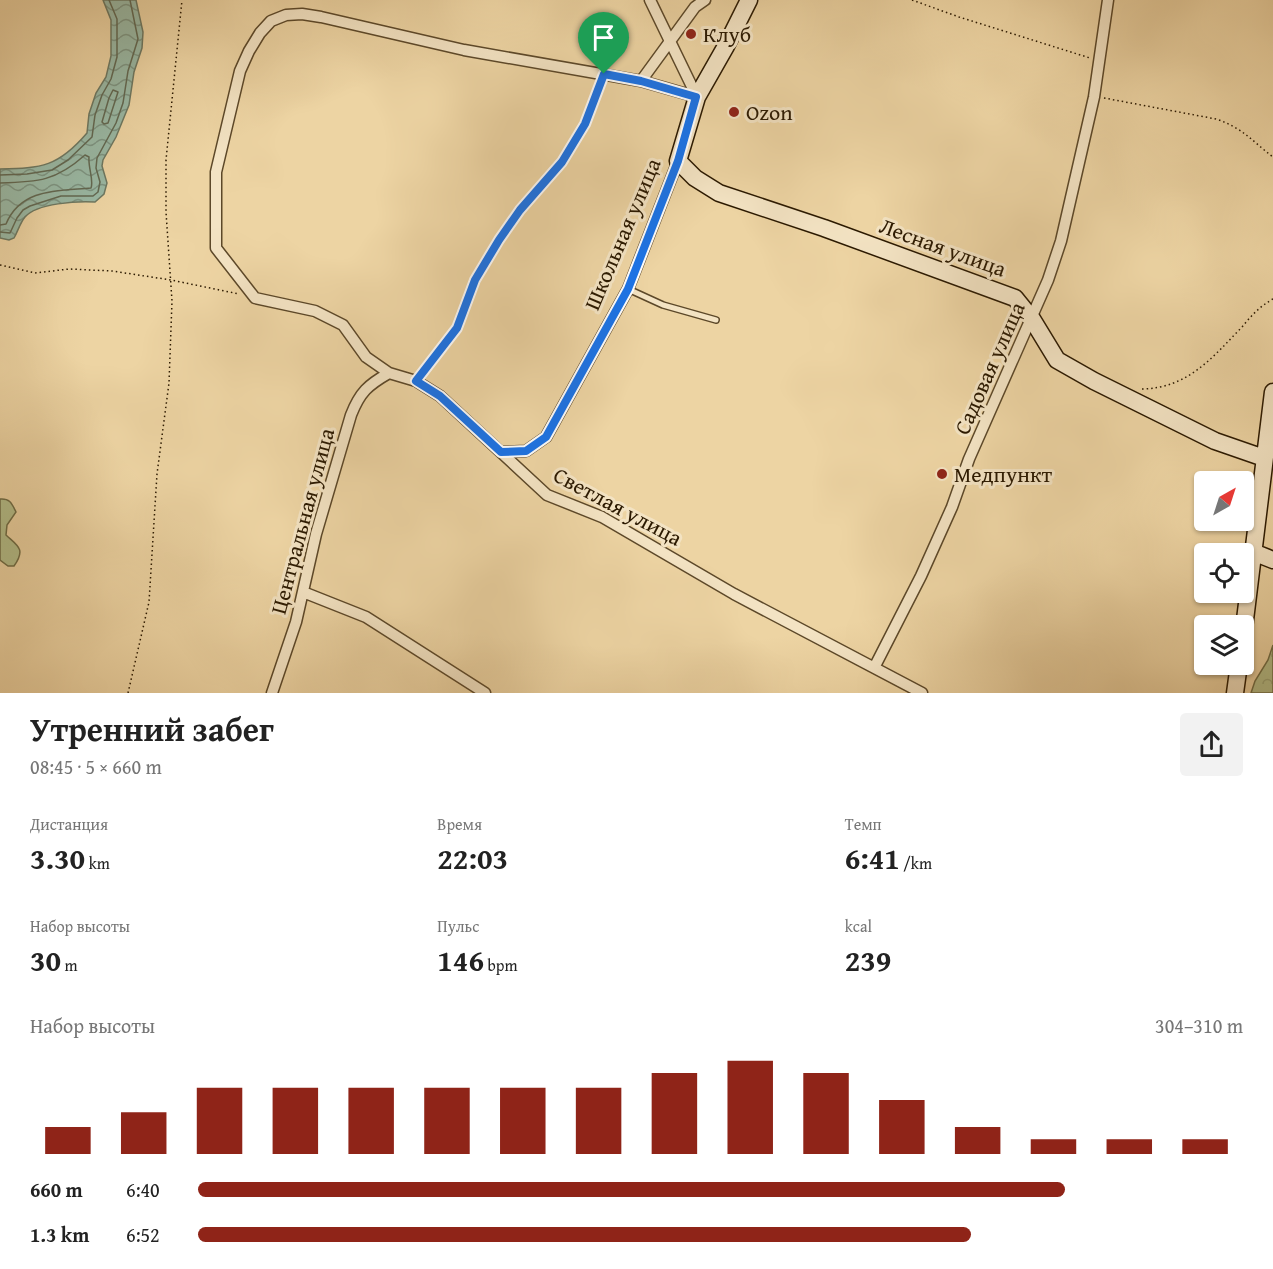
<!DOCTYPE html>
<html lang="ru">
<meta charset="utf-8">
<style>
:root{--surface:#fff;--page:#f2f2f2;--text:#222;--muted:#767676;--accent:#8f2418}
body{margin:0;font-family:"Gentium Book Plus",serif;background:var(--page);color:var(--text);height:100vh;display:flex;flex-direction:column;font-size:22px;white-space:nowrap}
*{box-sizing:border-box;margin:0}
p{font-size:20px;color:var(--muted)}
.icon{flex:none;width:33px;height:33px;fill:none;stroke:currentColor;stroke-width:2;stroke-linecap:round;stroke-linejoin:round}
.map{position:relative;height:693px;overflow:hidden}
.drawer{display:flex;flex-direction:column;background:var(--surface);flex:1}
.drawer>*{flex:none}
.needle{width:39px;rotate:39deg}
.buttons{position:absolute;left:1194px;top:471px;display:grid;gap:12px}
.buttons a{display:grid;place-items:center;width:60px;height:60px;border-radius:6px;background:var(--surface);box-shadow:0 2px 4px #0004;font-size:30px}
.pin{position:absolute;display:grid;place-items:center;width:51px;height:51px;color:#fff;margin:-62px -26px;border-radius:50% 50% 50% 0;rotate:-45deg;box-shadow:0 0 6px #0007}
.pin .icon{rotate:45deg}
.round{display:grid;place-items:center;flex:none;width:63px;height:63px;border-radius:6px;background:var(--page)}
.headline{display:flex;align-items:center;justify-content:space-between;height:102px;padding:0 30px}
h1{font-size:33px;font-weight:600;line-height:45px}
.metrics{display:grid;grid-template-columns:repeat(3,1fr);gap:9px;height:102px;padding:6px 30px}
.metrics div{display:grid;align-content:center}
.metrics b{font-size:30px;font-weight:600}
.metrics small{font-size:16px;font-weight:400}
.metrics p{font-size:16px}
.chart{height:168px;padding:12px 30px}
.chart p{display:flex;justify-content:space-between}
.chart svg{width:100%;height:108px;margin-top:6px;stroke:var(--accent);stroke-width:6}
ul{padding:0 30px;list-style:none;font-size:20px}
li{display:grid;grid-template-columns:96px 72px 1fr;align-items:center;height:45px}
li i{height:15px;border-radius:8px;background:var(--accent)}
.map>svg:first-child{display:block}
</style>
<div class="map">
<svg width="1273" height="693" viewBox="0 0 1273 693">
<defs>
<pattern id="forest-crowns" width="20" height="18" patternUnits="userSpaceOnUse" patternTransform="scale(1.5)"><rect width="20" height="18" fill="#b3be8a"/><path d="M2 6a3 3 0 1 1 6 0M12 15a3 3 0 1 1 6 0" fill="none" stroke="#9aa375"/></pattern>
<pattern id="water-waves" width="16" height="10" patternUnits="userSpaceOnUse" patternTransform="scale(1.5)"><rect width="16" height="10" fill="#99b8a4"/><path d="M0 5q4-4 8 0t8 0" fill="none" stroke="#7d9583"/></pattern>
</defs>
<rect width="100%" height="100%" fill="#edd4a3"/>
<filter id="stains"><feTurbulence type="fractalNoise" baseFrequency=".00333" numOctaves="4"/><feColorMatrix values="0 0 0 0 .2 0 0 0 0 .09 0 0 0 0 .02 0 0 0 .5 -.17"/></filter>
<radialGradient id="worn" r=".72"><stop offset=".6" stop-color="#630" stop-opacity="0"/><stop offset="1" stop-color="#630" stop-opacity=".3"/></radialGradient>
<path fill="#b3be8a" stroke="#6f6c45" stroke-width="1.5" d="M0,499c10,-1 12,5 16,13l-9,13 -1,10c12,11 20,14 8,31h-6l-8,-6z"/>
<path fill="url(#forest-crowns)" stroke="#6f6c45" stroke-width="1.5" d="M1273,645v48h-22l4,-12 13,-21z"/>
<path fill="url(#water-waves)" stroke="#6d7862" stroke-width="1.5" d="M103,0h33l7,32 -1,16 -8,24 -5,33 -13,32 -13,23 -1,6 5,17 -3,11 -9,8c-17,-1 -58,1 -70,15 -5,6 -7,14 -11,21l-5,2 -9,-2v-69c42,-1 58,-2 87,-36l2,-19 7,-21 10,-16 5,-21v-36z"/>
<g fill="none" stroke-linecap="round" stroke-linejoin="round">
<path stroke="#626852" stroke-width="1.5" d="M113,90l5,2 -10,31 -4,1 -2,-2 7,-24z
M0,175l27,-1 25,-4 16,-10 24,-23 3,-22 7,-20 9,-16 6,-22v-38l-8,-19
M0,183c38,-1 56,-2 85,-28l4,2c-1,11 5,23 2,31 -33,3 -70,0 -85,36l-6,1
M0,232l10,1 7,-15 6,-8 7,-4 31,-10h32l5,-4 2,-10 -4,-14 1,-10 19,-35 7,-20 5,-32 10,-32 -8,-39"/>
<g stroke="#5c4829" stroke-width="8">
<path id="lane" d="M628,289l35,16 53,15"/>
</g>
<g stroke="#5c4829" stroke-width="13">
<path id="street" d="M650,0l47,97
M641,81l54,-74 10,-7
M697,97l-56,-16 -177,-31 -143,-33 -19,-3 -16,1 -15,6 -11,12 -11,18 -9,20 -24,101v76l39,50 60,13 28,14 23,32 23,16 27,8 24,15 107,99 55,22 132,77 188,99
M501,452l25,-1 20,-14 82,-148 50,-128
M303,592l63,25 119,76
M875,666l46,-90 31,-69 17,-48 79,-179 13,-39 33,-144 14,-97
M272,693l24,-71 20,-88 35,-119c9,-23 17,-30 38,-42"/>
</g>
<g stroke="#2b1900" stroke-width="19">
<path id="secondary" d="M749,0l-23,46 -29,51 -19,64 17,17 24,15 105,35 191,70 17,21 25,41 37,21 121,60 49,17
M1253,552l20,8
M1244,628l29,-236
M1235,693l4,-29"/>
</g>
<path stroke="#2b1900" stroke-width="1.5" stroke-dasharray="1.5 3" stroke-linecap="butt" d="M912,0l47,17 131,41
M1104,98l112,21c27,9 36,22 57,38
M0,265l35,8 34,-4 43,2 59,9 68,14
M423,373l34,-45 18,-48 24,-40 21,-30 42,-48 23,-38 15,-38
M1142,389c46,-1 70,-31 100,-62 9,-11 18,-21 31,-28
M128,693l21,-91 8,-128 12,-91 3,-82 -6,-89v-52l16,-160"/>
<use href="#lane" stroke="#f3e3c3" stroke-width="5"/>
<use href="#street" stroke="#f3e3c3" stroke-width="10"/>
<use href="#secondary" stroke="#f3e3c3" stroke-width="16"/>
</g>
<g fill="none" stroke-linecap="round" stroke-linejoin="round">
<g stroke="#fff" stroke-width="12">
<path id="route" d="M604,74l37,7 55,16 -18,64 -50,128 -82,148 -20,14 -25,1 -61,-56 -24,-15 41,-53 18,-48 24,-40 21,-30 42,-48 23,-38z"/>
</g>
<use href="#route" stroke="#1a73e8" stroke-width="8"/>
</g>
<g fill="#8f2418" stroke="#f3e3c3" stroke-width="2">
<circle cx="691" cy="34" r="6"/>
<circle cx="734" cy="112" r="6"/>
<circle cx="942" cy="474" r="6"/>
</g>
<g text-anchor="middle" stroke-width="6" stroke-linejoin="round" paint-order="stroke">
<g font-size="22" fill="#2b1900" stroke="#f3e3c3" text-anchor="start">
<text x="703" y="42">Клуб</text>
<text x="746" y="120">Ozon</text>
<text x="954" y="482">Медпункт</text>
</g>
<g font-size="22" fill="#2b1900" stroke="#f3e3c3">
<text transform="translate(622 234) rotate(-67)" y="8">Школьная улица</text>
<text transform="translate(943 247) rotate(20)" y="8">Лесная улица</text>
<text transform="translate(989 368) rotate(-66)" y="8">Садовая улица</text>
<text transform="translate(618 506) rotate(28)" y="8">Светлая улица</text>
<text transform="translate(302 521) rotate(-75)" y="8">Центральная улица</text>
</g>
</g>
<rect width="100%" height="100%" filter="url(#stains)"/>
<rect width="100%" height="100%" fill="url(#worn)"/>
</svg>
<div class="buttons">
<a><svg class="needle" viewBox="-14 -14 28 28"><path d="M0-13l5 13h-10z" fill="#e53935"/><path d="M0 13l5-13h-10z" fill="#767676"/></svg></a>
<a><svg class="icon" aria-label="locate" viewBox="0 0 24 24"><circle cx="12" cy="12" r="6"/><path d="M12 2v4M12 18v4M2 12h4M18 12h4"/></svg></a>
<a><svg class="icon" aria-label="layers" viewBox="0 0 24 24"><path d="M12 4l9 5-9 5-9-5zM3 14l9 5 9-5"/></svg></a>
</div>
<div class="pin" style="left:604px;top:74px;background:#1e9e55"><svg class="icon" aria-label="arrive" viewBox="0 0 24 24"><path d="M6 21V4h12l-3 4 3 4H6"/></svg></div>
</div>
<section class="drawer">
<div class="headline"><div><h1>Утренний забег</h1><p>08:45 · 5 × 660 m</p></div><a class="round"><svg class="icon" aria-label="share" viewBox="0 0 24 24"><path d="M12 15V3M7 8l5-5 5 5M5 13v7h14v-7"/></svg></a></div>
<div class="metrics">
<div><p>Дистанция</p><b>3.30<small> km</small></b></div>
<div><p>Время</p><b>22:03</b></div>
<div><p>Темп</p><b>6:41<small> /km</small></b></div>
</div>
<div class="metrics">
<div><p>Набор высоты</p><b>30<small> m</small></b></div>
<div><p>Пульс</p><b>146<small> bpm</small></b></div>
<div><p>kcal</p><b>239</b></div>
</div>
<div class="chart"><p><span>Набор высоты</span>304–310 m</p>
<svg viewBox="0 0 160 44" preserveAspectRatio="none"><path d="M5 44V33M15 44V27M25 44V17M35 44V17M45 44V17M55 44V17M65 44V17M75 44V17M85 44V11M95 44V6M105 44V11M115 44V22M125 44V33M135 44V38M145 44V38M155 44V38"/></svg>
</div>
<ul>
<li><b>660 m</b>6:40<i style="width:83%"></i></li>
<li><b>1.3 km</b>6:52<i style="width:74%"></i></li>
</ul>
</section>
